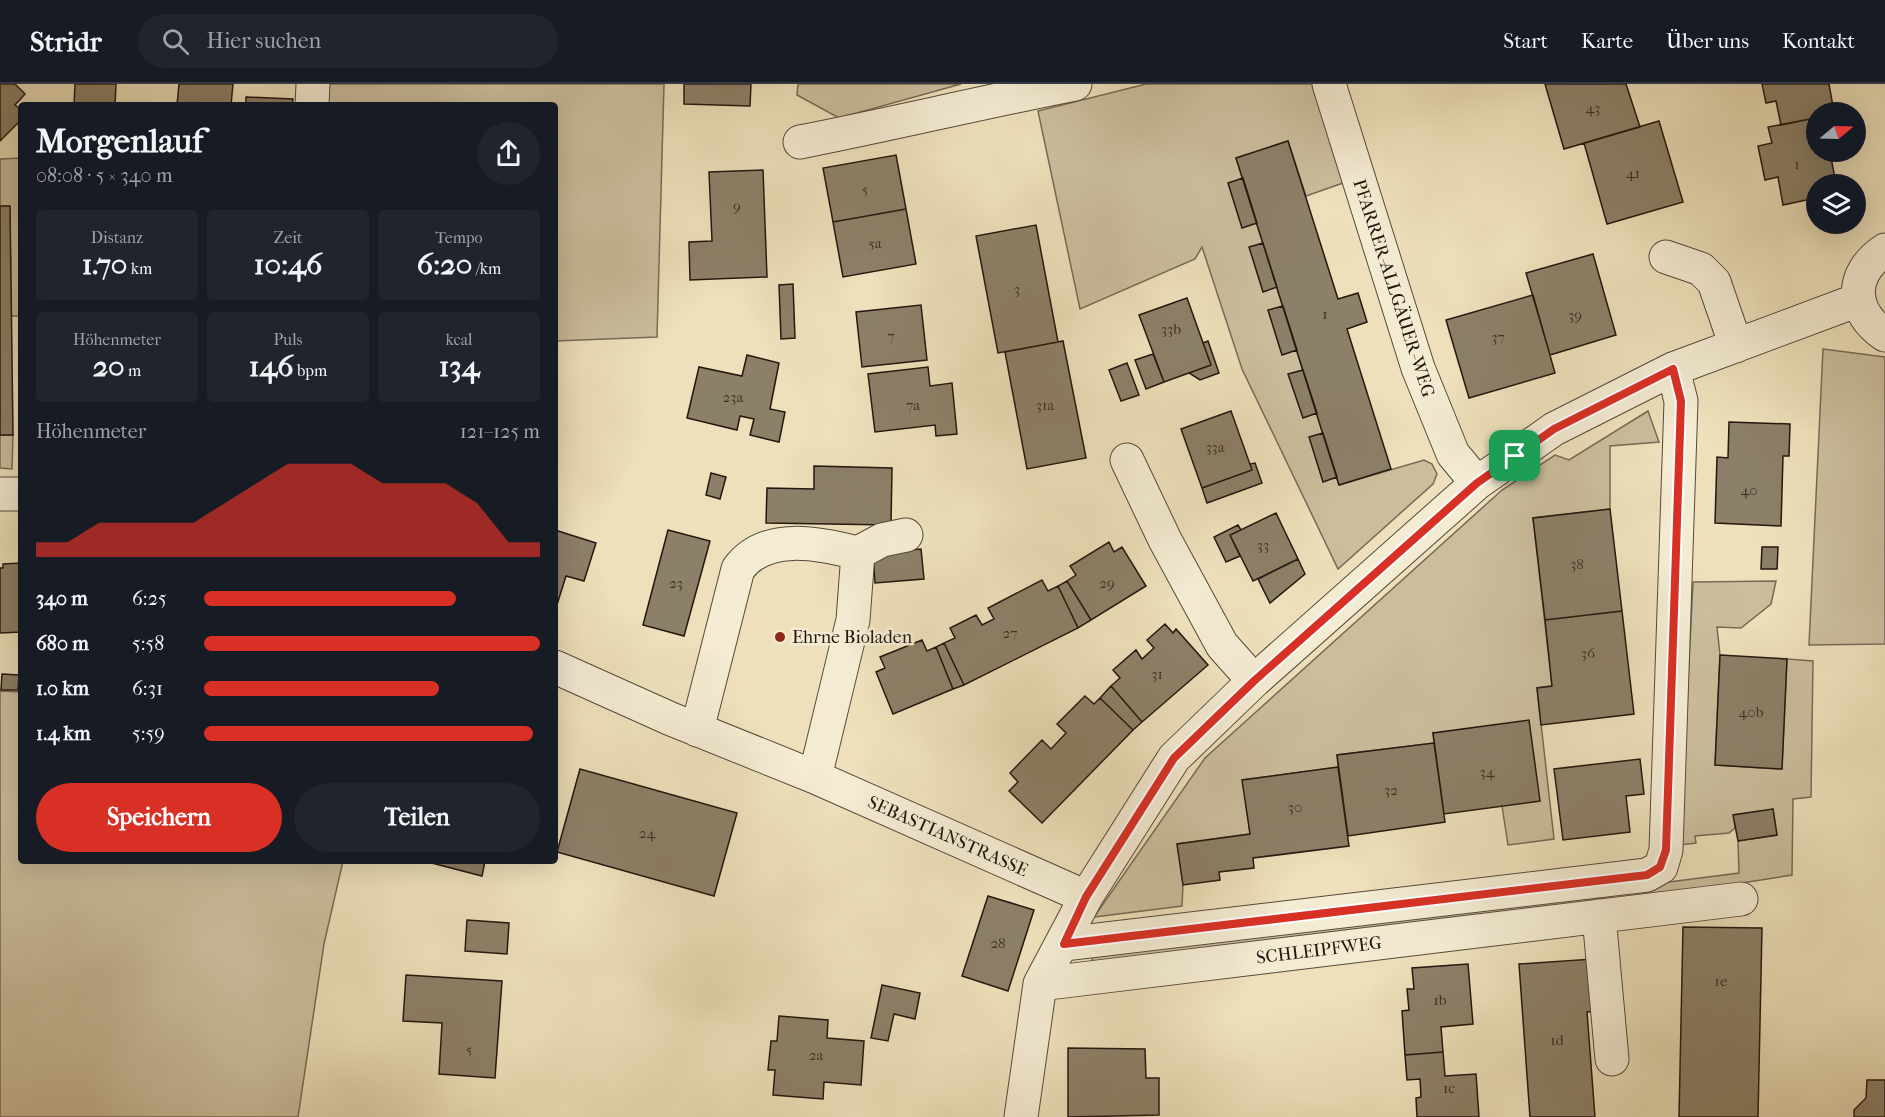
<!DOCTYPE html>
<html lang="de">
<meta charset="utf-8">
<style>
:root{--surface:#171b24;--page:#20242c;--text:#f1f3f6;--muted:#9ea1a6;--line:#363941;--accent:#d93025}
body{margin:0;font-family:"IM FELL French Canon",serif;background:var(--page);color:var(--text);height:100vh;display:flex;flex-direction:column;font-size:22px;white-space:nowrap}
*{box-sizing:border-box;margin:0}
p{font-size:20px;color:var(--muted)}
.icon{flex:none;width:33px;height:33px;fill:none;stroke:currentColor;stroke-width:2;stroke-linecap:round;stroke-linejoin:round}
.map{position:relative;flex:1;overflow:hidden}
.details{position:absolute;left:18px;top:18px;width:540px;height:762px;display:flex;flex-direction:column;background:var(--surface);border-radius:6px;box-shadow:0 6px 24px #0002}
.details>*{flex:none}
.needle{width:39px;rotate:71deg}
.buttons{position:absolute;left:1806px;top:18px;display:grid;gap:12px}
.buttons a{display:grid;place-items:center;width:60px;height:60px;border-radius:50%;background:var(--surface);box-shadow:0 6px 24px #0002;font-size:30px}
.pin{position:absolute;display:grid;place-items:center;width:51px;height:51px;color:#fff;margin:-26px;border-radius:12px;box-shadow:0 3px 9px #0006}
.round{display:grid;place-items:center;flex:none;width:63px;height:63px;border-radius:32px;background:var(--page)}
.headline{display:flex;align-items:center;justify-content:space-between;height:102px;padding:0 18px}
h1{font-size:33px;font-weight:800;line-height:45px}
.figures{display:grid;grid-template-columns:repeat(3,1fr);gap:9px;height:102px;padding:6px 18px}
.figures div{display:grid;align-content:center;border-radius:6px;background:var(--page);text-align:center}
.figures b{font-size:30px;font-weight:800}
.figures small{font-size:16px;font-weight:400}
.figures p{font-size:16px}
.chart{height:168px;padding:12px 18px}
.chart p{display:flex;justify-content:space-between}
.chart svg{width:100%;height:108px;margin-top:6px;fill:var(--accent);opacity:.7}
.action{display:flex;gap:12px;margin-top:auto;padding:12px 18px}
.action a{flex:1;height:69px;border-radius:36px;background:var(--accent);color:#fff;font-size:24px;font-weight:800;line-height:69px;text-align:center}
.action a+a{background:var(--page);color:var(--text)}
ul{padding:0 18px;list-style:none;font-size:20px}
li{display:grid;grid-template-columns:96px 72px 1fr;align-items:center;height:45px}
li i{height:15px;border-radius:8px;background:var(--accent)}
header{display:flex;align-items:center;gap:36px;box-sizing:border-box;height:84px;padding:0 30px;background:var(--surface);border-bottom:2px solid var(--line)}
header strong{font-size:28px}
nav{display:flex;gap:33px;margin-inline-start:auto;font-size:21px}
.search{width:420px;height:54px;background:var(--page);display:flex;align-items:center;gap:15px;box-sizing:border-box;padding:0 21px;border-radius:33px;color:var(--muted);font-size:22px}
.map>svg:first-child{display:block}
</style>
<header>
<strong>Stridr</strong>
<div class="search"><svg class="icon" aria-label="search" viewBox="0 0 24 24"><circle cx="10" cy="10" r="6"/><path d="M15 15l6 6"/></svg>Hier suchen</div>
<nav><a>Start</a><a>Karte</a><a>Über uns</a><a>Kontakt</a></nav>
</header>
<div class="map">
<svg width="1885" height="1033" viewBox="0 0 1885 1033">
<rect width="100%" height="100%" fill="#ede0ba"/>
<filter id="stains"><feTurbulence type="fractalNoise" baseFrequency=".00333" numOctaves="4"/><feColorMatrix values="0 0 0 0 .2 0 0 0 0 .09 0 0 0 0 .02 0 0 0 .5 -.17"/></filter>
<radialGradient id="worn" r=".72"><stop offset=".6" stop-color="#630" stop-opacity="0"/><stop offset="1" stop-color="#630" stop-opacity=".3"/></radialGradient>
<path fill="#cbbe9d" stroke="#776a56" stroke-width="1.5" d="M329,0h335l-7,253 -102,4v-236h-228z
M798,0h163l-122,34 -42,-23z
M1146,0h171l29,98 -40,14 -18,-55 -52,17 103,327 85,-25 8,4 5,10 -4,10 -95,85 -96,-200 -40,-122 -7,12 -115,50 -42,-198z
M21,74v158h-10l-1,-110h-10v-47z
M1823,265l62,8v287l-76,1z
M1648,327l11,31 -49,4v63l-77,9 19,168 -15,2 17,151 -46,6 -6,-39 -69,-73 1,10 -97,12 1,12 -95,13 7,54 -73,10 6,41 -1,21 -88,11 111,-159 297,-268 53,-35 14,5z
M0,351h13l-1,34 -12,-1z
M1776,497l-5,23 -30,24 -24,-1 3,28 -5,110 67,4 5,-110 26,2 -2,136 -18,2 -1,76 -101,16 -598,75 -1,-10 647,-83 -1,-32 39,-6 -4,-26 -39,6 1,13 -6,5 -34,3 1,7 -16,2 13,-263z
M0,607l21,1v169h322l-19,83 -26,173h-298z"/>
<path fill="#8c8068" stroke="#23170f" stroke-width="1.5" d="M0,0h15l10,10 -10,11 6,5v10l-21,21z
M75,0h41l-1,21h-41z
M179,0h54l-2,21h-54z
M684,0h67l-1,22 -66,-2z
M1545,0h81l14,43 -76,22z
M1762,0h67l5,28h-18v6l-35,7 -5,-24 -10,2z
M246,13l47,2 -1,6h-46z
M1816,34v34h14l6,32h-20v14l-33,7 -5,-28 -13,3 -7,-34 14,-3 -4,-16z
M1659,37l24,81 -76,22 -23,-81z
M1288,57l50,158 20,-6 9,29 -20,7 44,140 -52,16 -103,-327z
M896,71l10,54 -73,13 -10,-54z
M763,86l4,107 -77,3 -1,-38 23,-1 -3,-69z
M1243,94l14,45 -15,5 -14,-45z
M0,122h10l3,229h-13z
M906,125l10,55 -73,13 -10,-55z
M1036,141l22,117 -60,11 -22,-117z
M1263,159l14,44 -14,5 -14,-45z
M1593,170l23,81 -66,20 -24,-82z
M793,200l2,54 -14,1 -2,-54z
M1533,211l22,78 -86,25 -23,-78z
M1187,214l24,67 -47,17 -25,-67z
M921,221l6,55 -65,7 -6,-55z
M1283,222l14,44 -15,5 -14,-45z
M1063,257l23,117 -59,11 -22,-117z
M1208,257l11,32 -19,7 -11,-7 22,-8 -8,-22z
M1153,270l11,28 -18,7 -11,-29z
M747,271l32,8 -9,46 15,3 -6,30 -29,-7 4,-16 -14,-3 -3,14 -50,-12 12,-51 43,9z
M1127,279l12,32 -18,6 -12,-31z
M928,283l2,19 22,-3 5,51 -21,2 -1,-11 -60,7 -7,-58z
M1303,286l14,43 -14,5 -15,-44z
M1231,327l21,59 -50,18 -21,-59z
M1729,338l61,2 -1,32h-6l-2,70 -66,-3 2,-66 11,1z
M1323,349l14,44 -14,5 -14,-45z
M1255,379l7,20 -55,20 -5,-15 50,-18 -2,-6z
M814,382l78,2 -1,57 -125,-2 1,-35 47,1z
M711,389l15,4 -6,22 -14,-4z
M1610,425l12,102 -77,9 -12,-102z
M1276,429l22,46 -45,22 -23,-46z
M1238,441l3,5 -11,5 10,21 -14,6 -12,-25z
M555,446l41,13 -12,38 -18,-5 -11,35z
M668,446l42,11 -26,95 -41,-11z
M1109,458l5,10 8,-5 24,39 -55,34 -24,-39 9,-6 -6,-9z
M1762,463h16l-1,22h-16z
M921,465l3,30 -49,4 -2,-30z
M1298,475l7,15 -35,29 -12,-24z
M21,479v69l-21,1v-65h3v-4z
M1042,496l6,11 10,-5 20,42 -114,57 -20,-42 11,-5 -5,-10 26,-13 6,10 12,-6 -6,-11z
M1067,497l24,39 -13,8 -20,-42z
M1622,527l12,103 -93,11 -4,-37 15,-2 -7,-66z
M1165,540l8,9 3,-4 32,36 -66,57 -31,-36 9,-8 -7,-8 23,-20 6,9 12,-11 -7,-8z
M922,556l5,11 9,-4 17,42 -60,25 -17,-42 9,-4 -5,-11z
M944,559l20,42 -11,4 -17,-42z
M1720,571l67,4 -5,110 -67,-4z
M2,590l17,1 -1,15h-17z
M1111,602l31,36 -9,8 -33,-32z
M1085,612l9,8 6,-6 33,32 -91,93 -33,-32 9,-9 -8,-9 32,-33 9,9 15,-16 -9,-9z
M1529,636l11,81 -96,13 -11,-81z
M1434,659l11,79 -97,14 -11,-81z
M1640,675l4,35 -18,2 4,36 -67,8 -9,-71z
M1338,683l11,79 -96,12 1,10 -35,4 1,8 -37,5 -6,-41 73,-10 -8,-54z
M580,685l157,44 -23,83 -157,-44z
M1773,725l4,26 -39,6 -5,-26z
M424,777h61l-3,15z
M988,812l46,14 -26,81 -46,-15z
M467,836l42,3 -2,31 -42,-3z
M1683,843l79,1 -4,189h-79z
M1593,875l4,52 -10,1 8,105h-65l-11,-153z
M1468,880l5,60 -32,3 2,25 -38,3 -3,-44 7,-1 -2,-21h7l-2,-21z
M406,891l96,6 -7,97 -56,-4 3,-51 -39,-2z
M882,901l38,8 -5,26 -21,-5 -6,27 -17,-3z
M779,932l49,4 -1,18 37,3 -3,44 -37,-3 -1,17 -50,-4 2,-25h-7l3,-29h6z
M1068,964l77,1 1,29h13v37l-91,2z
M1443,968l2,24 31,-2 3,43h-62l-1,-19 5,-1 -1,-18 -13,1 -2,-25z
M1867,996h18v37h-31v-7l12,-12z"/>
<g fill="none" stroke-linecap="round" stroke-linejoin="round">
<g stroke="#56493a" stroke-width="35">
<path id="minor" d="M1329,0l89,284 35,86 24,29
M312,21l1,-21
M800,58c92,-18 183,-40 275,-58
M1885,166c-36,24 -35,61 0,85
M1666,173l35,12 13,13 22,64
M1127,376l38,80 57,105 32,36
M0,410h21
M858,469l24,-13 24,-5
M555,583l116,52 144,58 271,120
M697,646l41,-161c28,-38 81,-25 120,-16l-5,67 -38,157
M1599,832l13,143
M1064,860l583,-69 14,-8 5,-17 15,-449 -8,-32
M1040,900l701,-85
M1021,1033l19,-133 46,-87 88,-139 80,-77 223,-198 77,-54 119,-60 185,-69"/>
</g>
<use href="#minor" stroke="#f3ebd2" stroke-width="33"/>
</g>
<g fill="none" stroke-linecap="round" stroke-linejoin="round">
<g stroke="#fff" stroke-width="12">
<path id="route" d="M1673,285l8,32 -15,449 -6,17 -13,8 -583,69 22,-47 88,-139 80,-77 223,-198 77,-54z"/>
</g>
<use href="#route" stroke="#d93025" stroke-width="8"/>
</g>
<circle fill="#8f2418" stroke="#f3ebd2" stroke-width="2" cx="780" cy="553" r="6"/>
<g text-anchor="middle" stroke-width="5" stroke-linejoin="round" paint-order="stroke">
<g font-size="15" fill="#3d3125">
<text x="1593" y="29">43</text>
<text x="1797" y="85">1</text>
<text x="1633" y="94">41</text>
<text x="865" y="110">5</text>
<text x="737" y="127">9</text>
<text x="875" y="164">5a</text>
<text x="1017" y="210">3</text>
<text x="1325" y="235">1</text>
<text x="1575" y="236">39</text>
<text x="1171" y="250">33b</text>
<text x="891" y="257">7</text>
<text x="1498" y="258">37</text>
<text x="733" y="318">23a</text>
<text x="913" y="326">7a</text>
<text x="1045" y="326">31a</text>
<text x="1215" y="368">33a</text>
<text x="1749" y="411">40</text>
<text x="1263" y="466">33</text>
<text x="1577" y="485">38</text>
<text x="676" y="504">23</text>
<text x="1107" y="504">29</text>
<text x="1010" y="554">27</text>
<text x="1588" y="574">36</text>
<text x="1157" y="595">31</text>
<text x="1751" y="633">40b</text>
<text x="1487" y="693">34</text>
<text x="1391" y="711">32</text>
<text x="1295" y="728">30</text>
<text x="647" y="754">24</text>
<text x="998" y="864">28</text>
<text x="1721" y="902">1e</text>
<text x="1440" y="921">1b</text>
<text x="1557" y="961">1d</text>
<text x="469" y="970">5</text>
<text x="816" y="976">2a</text>
<text x="1449" y="1009">1c</text>
</g>
<g font-size="18" fill="#23170f" stroke="#f3ebd2">
<text transform="translate(1394 204) rotate(72)" y="6">PFARRER-ALLGÄUER-WEG</text>
<text transform="translate(948 752) rotate(24)" y="6">SEBASTIANSTRASSE</text>
<text transform="translate(1319 866) rotate(-7)" y="6">SCHLEIPFWEG</text>
</g>
<g font-size="18" fill="#23170f" stroke="#f3ebd2" text-anchor="start">
<text x="792" y="559">Ehrne Bioladen</text>
</g>
</g>
<rect width="100%" height="100%" filter="url(#stains)"/>
<rect width="100%" height="100%" fill="url(#worn)"/>
</svg>
<div class="buttons">
<a><svg class="needle" viewBox="-14 -14 28 28"><path d="M0-13l5 13h-10z" fill="#e53935"/><path d="M0 13l5-13h-10z" fill="#9ea1a6"/></svg></a>
<a><svg class="icon" aria-label="layers" viewBox="0 0 24 24"><path d="M12 4l9 5-9 5-9-5zM3 14l9 5 9-5"/></svg></a>
</div>
<div class="pin" style="left:1515px;top:372px;background:#1e9e55"><svg class="icon" aria-label="arrive" viewBox="0 0 24 24"><path d="M6 21V4h12l-3 4 3 4H6"/></svg></div>
<section class="details">
<div class="headline"><div><h1>Morgenlauf</h1><p>08:08 · 5 × 340 m</p></div><a class="round"><svg class="icon" aria-label="share" viewBox="0 0 24 24"><path d="M12 15V3M7 8l5-5 5 5M5 13v7h14v-7"/></svg></a></div>
<div class="figures">
<div><p>Distanz</p><b>1.70<small> km</small></b></div>
<div><p>Zeit</p><b>10:46</b></div>
<div><p>Tempo</p><b>6:20<small> /km</small></b></div>
</div>
<div class="figures">
<div><p>Höhenmeter</p><b>20<small> m</small></b></div>
<div><p>Puls</p><b>146<small> bpm</small></b></div>
<div><p>kcal</p><b>134</b></div>
</div>
<div class="chart"><p><span>Höhenmeter</span>121–125 m</p>
<svg viewBox="0 0 160 44" preserveAspectRatio="none"><path d="M0 44V38L10 38L20 30L30 30L40 30L50 30L60 22L70 14L80 6L90 6L100 6L110 14L120 14L130 14L140 22L150 38L160 38V44z"/></svg>
</div>
<ul>
<li><b>340 m</b>6:25<i style="width:75%"></i></li>
<li><b>680 m</b>5:58<i style="width:100%"></i></li>
<li><b>1.0 km</b>6:31<i style="width:70%"></i></li>
<li><b>1.4 km</b>5:59<i style="width:98%"></i></li>
</ul>
<div class="action"><a>Speichern</a><a>Teilen</a></div>
</section>
</div>
